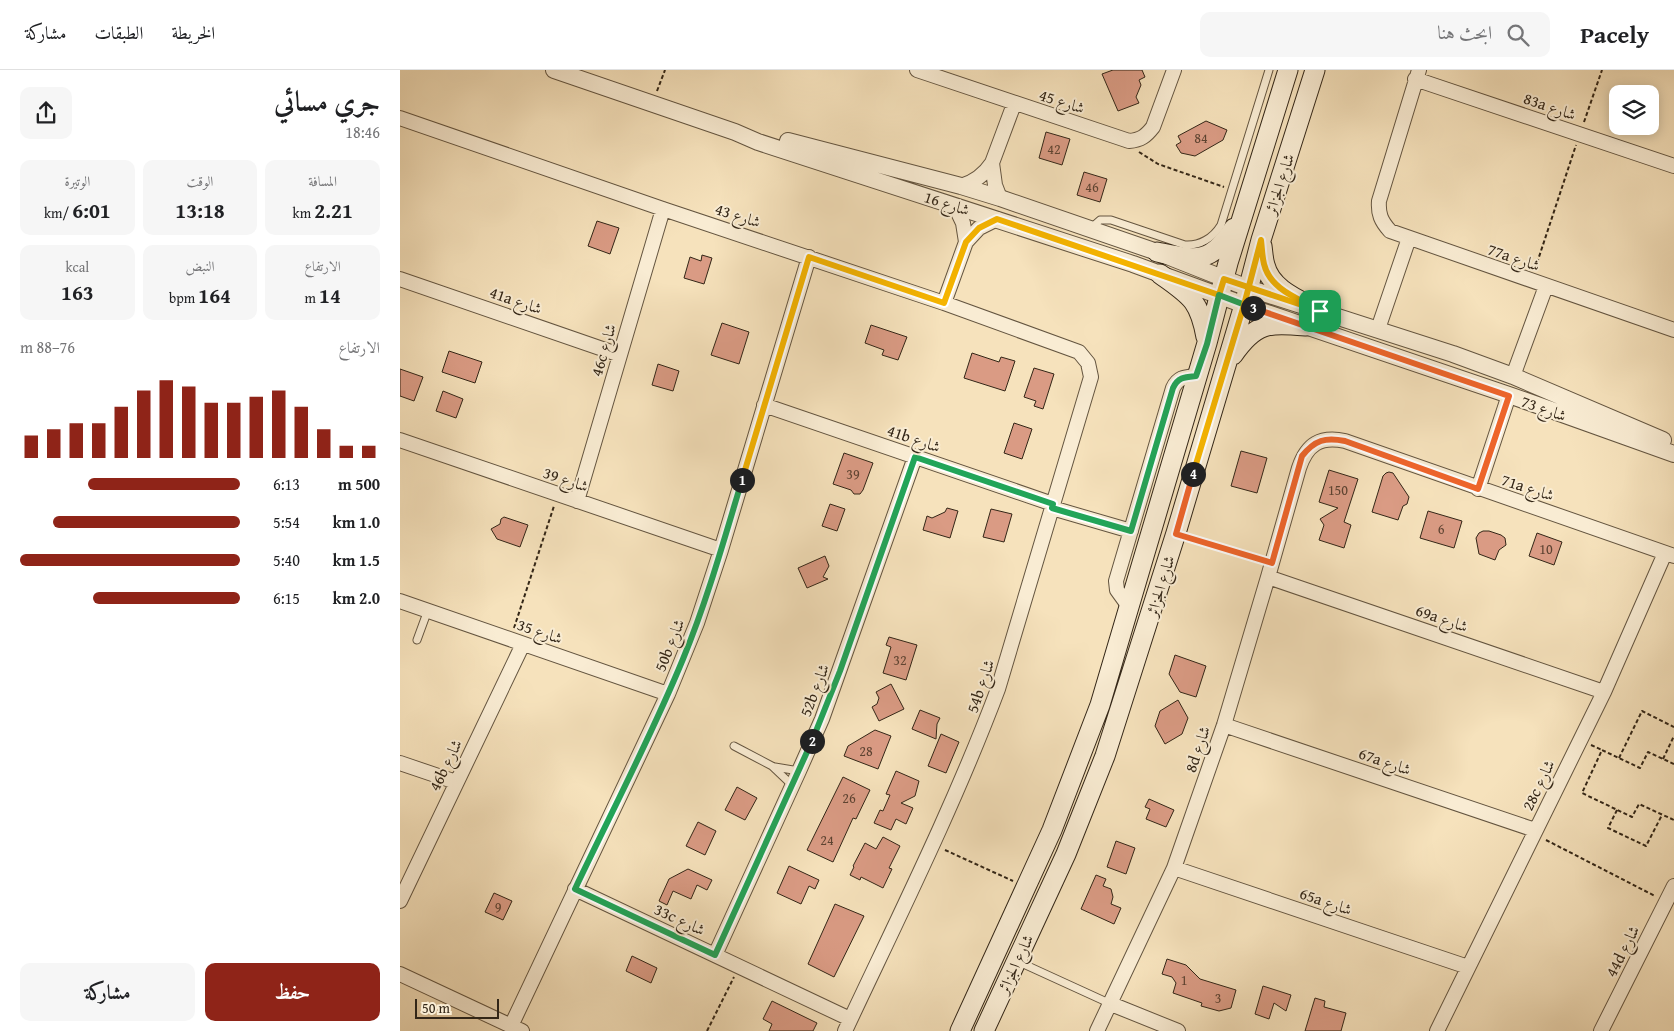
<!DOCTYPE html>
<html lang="ar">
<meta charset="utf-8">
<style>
:root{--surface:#fff;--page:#f6f6f6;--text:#202124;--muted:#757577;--line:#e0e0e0;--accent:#8f2418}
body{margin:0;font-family:"Gentium Book Plus",Amiri,serif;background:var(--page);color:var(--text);direction:rtl;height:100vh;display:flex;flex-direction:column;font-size:19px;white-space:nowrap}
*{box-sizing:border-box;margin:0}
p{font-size:16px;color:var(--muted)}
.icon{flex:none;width:28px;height:28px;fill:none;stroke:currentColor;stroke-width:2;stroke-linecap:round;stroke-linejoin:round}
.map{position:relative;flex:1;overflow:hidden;direction:ltr}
.side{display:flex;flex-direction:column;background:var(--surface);width:400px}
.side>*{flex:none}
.tools{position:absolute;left:1209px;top:15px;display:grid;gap:10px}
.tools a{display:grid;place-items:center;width:50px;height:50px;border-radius:10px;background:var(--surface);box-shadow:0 2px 12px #0003;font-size:25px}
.scale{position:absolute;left:15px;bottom:12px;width:84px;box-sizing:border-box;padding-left:5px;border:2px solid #332617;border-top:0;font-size:14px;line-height:18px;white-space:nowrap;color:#332617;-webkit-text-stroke:4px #f9ecd3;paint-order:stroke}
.pin{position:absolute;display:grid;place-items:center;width:42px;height:42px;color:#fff;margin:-21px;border-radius:10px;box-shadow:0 2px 8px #0006}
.km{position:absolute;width:25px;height:25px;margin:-12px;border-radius:50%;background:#222;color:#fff;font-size:14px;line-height:25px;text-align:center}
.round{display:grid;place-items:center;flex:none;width:52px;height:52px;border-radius:10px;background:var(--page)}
.head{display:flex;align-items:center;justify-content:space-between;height:85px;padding:0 20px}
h1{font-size:28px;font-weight:700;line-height:38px}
.figures{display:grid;grid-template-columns:repeat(3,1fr);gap:8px;height:85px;padding:5px 20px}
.figures div{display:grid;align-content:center;border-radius:10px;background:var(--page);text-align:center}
.figures b{font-size:21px;font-weight:700}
.figures small{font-size:14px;font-weight:400}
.figures p{font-size:14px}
.chart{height:140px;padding:10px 20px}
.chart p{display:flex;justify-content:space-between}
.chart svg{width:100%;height:90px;margin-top:5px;stroke:var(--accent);stroke-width:6}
.button{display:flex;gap:10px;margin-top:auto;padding:10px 20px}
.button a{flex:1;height:58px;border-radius:10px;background:var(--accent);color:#fff;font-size:20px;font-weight:700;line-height:58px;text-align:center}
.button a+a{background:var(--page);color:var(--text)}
ul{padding:0 20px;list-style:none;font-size:16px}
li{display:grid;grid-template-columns:80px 60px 1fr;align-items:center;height:38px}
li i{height:12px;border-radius:6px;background:var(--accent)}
header{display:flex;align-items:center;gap:30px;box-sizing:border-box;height:70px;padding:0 25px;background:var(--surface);border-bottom:1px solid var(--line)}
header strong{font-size:24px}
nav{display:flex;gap:28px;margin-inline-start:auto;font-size:18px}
.search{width:350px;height:45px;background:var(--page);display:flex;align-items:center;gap:12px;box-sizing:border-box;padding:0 18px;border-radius:10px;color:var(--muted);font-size:19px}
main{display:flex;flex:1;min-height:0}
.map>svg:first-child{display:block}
</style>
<header>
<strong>Pacely</strong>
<div class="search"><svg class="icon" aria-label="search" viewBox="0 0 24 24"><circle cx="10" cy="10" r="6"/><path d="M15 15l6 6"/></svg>ابحث هنا</div>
<nav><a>الخريطة</a><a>الطبقات</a><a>مشاركة</a></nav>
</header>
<main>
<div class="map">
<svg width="1274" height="961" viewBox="0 0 1274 961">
<rect width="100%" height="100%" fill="#f6e2bc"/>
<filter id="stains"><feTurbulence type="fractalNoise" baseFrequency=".004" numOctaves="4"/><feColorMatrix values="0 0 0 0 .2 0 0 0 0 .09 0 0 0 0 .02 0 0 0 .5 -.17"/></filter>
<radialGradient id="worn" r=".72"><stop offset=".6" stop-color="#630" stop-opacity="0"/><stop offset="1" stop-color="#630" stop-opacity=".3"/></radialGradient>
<path fill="#da9b84" stroke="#332617" d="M713,0h29l3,7 -6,3 2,5 -5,12 3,6 -21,8 -16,-37z
M806,51l21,9 -4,10 -28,16 -14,-3 -5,-8 5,-3 -3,-6z
M646,62l24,7 -8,26 -23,-7z
M684,102l23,7 -7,23 -23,-7z
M197,151l22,7 -9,26 -22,-8z
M302,185l10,3 -8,26 -20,-6 6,-21 11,4z
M322,253l27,9 -10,32 -28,-9z
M471,255l36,12 -9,23 -16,-5 2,-5 -19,-7z
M49,281l33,11 -7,21 -33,-11z
M572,283l27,9 2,-5 14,4 -10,30 -41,-13z
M258,294l21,7 -6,20 -21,-6z
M634,298l20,6 -11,35 -9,-3 2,-5 -12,-4z
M0,299l23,8 -9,24 -14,-5z
M43,321l20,8 -7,19 -20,-7z
M614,353l18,6 -10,30 -18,-6z
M841,381l26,7 -10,35 -26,-7z
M444,383l29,10 -10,27 -3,4h-6l-3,-4 -18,-6z
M929,400l29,9 -14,43 7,3 -7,23 -25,-8 5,-15 -4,-6 18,-11 -19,-6z
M989,402l4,1 16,24 -2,7 -4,2 -5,14 -26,-8 11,-36 3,-3z
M430,434l15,5 -8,22 -15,-5z
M547,438l11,3 -8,27 -27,-8 4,-14 5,2 13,-6z
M591,439l21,5 -8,28 -21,-5z
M1028,441l34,10 -8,27 -34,-10z
M104,447l24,8 -8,22 -23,-8 -6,-10 9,-5 1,-5z
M1083,461h6l12,4 4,3 1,7 -7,5 -4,10 -16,-6 -3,-16 3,-5z
M1137,463l25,9 -8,23 -25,-9z
M425,486l4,10 -6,11 5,2 -21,9 -9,-20z
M489,567l28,8 -11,35 -23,-7 8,-26 -5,-2z
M775,585l31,11 -10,31 -16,-5 -11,-18z
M491,614l13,25 -25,12 -7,-14 5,-3 2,-6 -3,-6z
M778,630l10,18 -6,16 -17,10 -10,-18 5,-15z
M520,640l20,8 -3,6 -1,15 -24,-10z
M475,660l16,6 -13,33 -34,-13 4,-10z
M541,664l18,8 -13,31 -18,-7z
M496,701l23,10 -4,15 -14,7 12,5 -7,16 -10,-5 -5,11 -17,-7 6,-13 3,1 7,-16 -4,-1z
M443,707l27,13 -14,29 -3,-1 -20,44 -26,-12z
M337,717l20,11 -12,22 -20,-10z
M749,729l25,11 -8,17 -20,-8 4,-10 -5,-2z
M298,752l18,9 -11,24 -19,-9z
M483,767l17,9 -11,22 3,1 -9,19 -22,-11 -1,3 -10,-5 4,-8 -1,-1 12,-23 11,6z
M716,771l19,7 -9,26 -19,-7z
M389,796l30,14 -4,9 -6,-3 -8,18 -24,-11z
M288,799l24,11 -5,10 -10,-5 -6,14 -18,-8 -6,14 -8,-4 10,-22z
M696,805l10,4 -3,7 8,3 2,8 -2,7 10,4 -7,16 -33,-15z
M94,823l18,8 -9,19 -18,-8z
M435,834l29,12 -30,61 -26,-13z
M232,886l25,12 -6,15 -25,-12z
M767,889l19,6 14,14 36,11 -5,18 -12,3 -18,-5 1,-3 -29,-10 3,-10 -4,-6 -10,-3z
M863,916l28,9 -5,16 -12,-8 -5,16 -14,-5z
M915,928l10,3 -1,6 22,6 -5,18h-36z
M372,931l45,22 -4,8h-44l3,-7 -9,-5z"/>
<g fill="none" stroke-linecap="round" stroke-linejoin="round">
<g stroke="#645540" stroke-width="9">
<path id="service" d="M691,158l9,-8h11l74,25c15,1 28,-7 36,-20l48,-155
M17,570l11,-30
M334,676l38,20 21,20
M375,697l24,4
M617,891l94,43"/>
</g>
<g stroke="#645540" stroke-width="16">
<path id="minor" d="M517,0l212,71c12,-1 17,-5 24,-14l21,-57
M1019,0l-40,131c-1,13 2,20 11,30l284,99
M1015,9l259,87
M0,48l263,91 281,94 135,49 9,11 3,14 -93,312c-44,117 -100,229 -153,342
M592,93l3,22 5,13
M561,116c14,-4 23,-11 31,-23l22,-59
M555,136l8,17 3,19
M0,209l220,76
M544,233l22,-61 13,-14 18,-9
M978,259l31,-91
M1113,306l33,-90
M364,335l289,99
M0,370l321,110
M1078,419l31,-94
M177,431l86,-292
M652,438l79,23
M868,507l336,115
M0,531l268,93
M730,538l-13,-18 -1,-9 57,-193c5,-11 12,-11 23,-12
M824,655l311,105
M0,693l56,19
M774,798l294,99
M175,819l275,130
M0,831l123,-257
M315,885l84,-184 23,-52 93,-262
M0,904l122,57
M711,934l67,27
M111,956l157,-332 29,-71 24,-73 88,-293
M697,961l77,-163 50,-143 44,-148 31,-109c8,-24 21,-32 46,-27l329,115
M1037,961l167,-339 61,-139
M1201,961l73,-145"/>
</g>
<g stroke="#645540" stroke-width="18">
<path id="tertiary" d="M154,0l181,62 23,10 375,122 128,47 248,84 165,59
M388,71l173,45 39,12 157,54 91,36 205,66 60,22 150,64"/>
</g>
<g stroke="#332617" stroke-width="21">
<path id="secondary" d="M862,176c1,6 1,13 3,19 6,25 35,35 55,46
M757,182c39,8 53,13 77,-24
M760,204c30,22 39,25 46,63
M833,285c23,-33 35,-32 73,-29
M560,961l92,-201 48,-125 107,-362 21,-80 60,-193
M584,961l82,-177 39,-98 71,-223 68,-228 17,-65 54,-170"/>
</g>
<path stroke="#332617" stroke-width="2" stroke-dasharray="4 2.5" stroke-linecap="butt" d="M257,21l8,-21
M1184,52l18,-52
M739,82l19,12 66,23
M1135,199l41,-124
M790,468l70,21
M114,558l40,-122
M1191,675l11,5
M1219,688l23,-47 32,16
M1263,689l11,-23
M1274,694l-26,-12 -8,16 -38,-18 -20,43 50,24 7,-13 35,16
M1217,740l-9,18 38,18 16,-31
M1146,770l109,56
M545,780l68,31
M307,961l27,-54"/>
<use href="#service" stroke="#f9ecd3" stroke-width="7"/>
<use href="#minor" stroke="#f9ecd3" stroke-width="14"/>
<use href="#tertiary" stroke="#f9ecd3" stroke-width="16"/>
<use href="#secondary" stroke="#f9ecd3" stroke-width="19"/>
</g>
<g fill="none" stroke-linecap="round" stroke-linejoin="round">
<g stroke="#fff" stroke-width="10">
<path id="split-1" d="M342,410l67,-223 135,46 22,-61 13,-14 18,-9 222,76 5,-16 96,32"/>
</g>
<g stroke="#fff" stroke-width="10">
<path id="split-2" d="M342,410c-18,60 -35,121 -59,179 -32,78 -72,154 -108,230l140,66 97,-214"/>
</g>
<g stroke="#fff" stroke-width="10">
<path id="split-3" d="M412,671l28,-70 75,-214 138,47 -1,4 79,23 42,-143c5,-11 12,-11 23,-12l11,-32 12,-49 34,13"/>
</g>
<g stroke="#fff" stroke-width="10">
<path id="split-4" d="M793,404l-17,60 96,29 30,-107c13,-16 23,-19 43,-15l133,48 31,-93 -256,-88"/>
</g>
<g stroke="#fff" stroke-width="10">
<path id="split-5" d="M793,404l51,-169 17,-65c1,8 1,16 3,24 6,26 36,35 56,47"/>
</g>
<use href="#split-1" stroke="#f5b400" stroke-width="6"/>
<use href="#split-2" stroke="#22a559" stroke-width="6"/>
<use href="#split-3" stroke="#22a559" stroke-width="6"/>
<use href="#split-4" stroke="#f0652b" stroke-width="6"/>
<use href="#split-5" stroke="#f5b400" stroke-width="6"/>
</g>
<g text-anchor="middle" stroke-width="4" stroke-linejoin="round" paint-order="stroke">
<g font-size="14" fill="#5d4332">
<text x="801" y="73">84</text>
<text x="654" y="84">42</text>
<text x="692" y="122">46</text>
<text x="453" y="409">39</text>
<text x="938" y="425">150</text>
<text x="1041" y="464">6</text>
<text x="1146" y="484">10</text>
<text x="500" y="595">32</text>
<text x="466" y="686">28</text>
<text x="449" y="733">26</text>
<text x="427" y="775">24</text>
<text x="98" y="842">9</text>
<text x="784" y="915">1</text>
<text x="818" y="933">3</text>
</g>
<g font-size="16" fill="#332617" stroke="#f9ecd3">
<text transform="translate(662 31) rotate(18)" y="6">شارع 45</text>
<text transform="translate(1150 36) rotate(19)" y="6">83a شارع</text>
<text transform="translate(879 114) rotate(-72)" y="6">شارع الجزائر</text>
<text transform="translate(547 133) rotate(18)" y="6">شارع 16</text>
<text transform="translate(338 145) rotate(18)" y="6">شارع 43</text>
<text transform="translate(1114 187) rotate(19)" y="6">77a شارع</text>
<text transform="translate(116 230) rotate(19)" y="6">41a شارع</text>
<text transform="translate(203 280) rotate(-74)" y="6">46c شارع</text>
<text transform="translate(1144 338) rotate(20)" y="6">شارع 73</text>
<text transform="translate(514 368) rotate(19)" y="6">41b شارع</text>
<text transform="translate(166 409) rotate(19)" y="6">شارع 39</text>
<text transform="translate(1128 417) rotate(18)" y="6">71a شارع</text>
<text transform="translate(760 516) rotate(-73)" y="6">شارع الجزائر</text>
<text transform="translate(1042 548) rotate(19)" y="6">69a شارع</text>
<text transform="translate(140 561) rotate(19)" y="6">شارع 35</text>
<text transform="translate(269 575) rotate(-68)" y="6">50b شارع</text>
<text transform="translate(580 616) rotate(-71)" y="6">54b شارع</text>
<text transform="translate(414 620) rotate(-69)" y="6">52b شارع</text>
<text transform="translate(797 679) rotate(-71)" y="6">8d شارع</text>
<text transform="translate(985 691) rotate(19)" y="6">67a شارع</text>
<text transform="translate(45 695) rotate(-64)" y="6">46b شارع</text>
<text transform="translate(1138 715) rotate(-64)" y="6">28c شارع</text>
<text transform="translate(926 831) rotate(19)" y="6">65a شارع</text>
<text transform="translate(280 849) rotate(25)" y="6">33c شارع</text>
<text transform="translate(1222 881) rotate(-63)" y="6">44d شارع</text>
<text transform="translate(615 894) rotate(-65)" y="6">شارع الجزائر</text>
</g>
</g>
<rect width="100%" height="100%" filter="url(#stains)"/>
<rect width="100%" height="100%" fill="url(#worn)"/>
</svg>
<div class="tools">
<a><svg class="icon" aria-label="layers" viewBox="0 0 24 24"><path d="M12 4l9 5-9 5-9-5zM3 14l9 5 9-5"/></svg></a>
</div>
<div class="scale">50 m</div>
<div class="pin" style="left:920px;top:241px;background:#1e9e55"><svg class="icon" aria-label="arrive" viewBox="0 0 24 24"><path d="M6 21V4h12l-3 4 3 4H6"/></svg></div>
<b class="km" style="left:342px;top:410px">1</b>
<b class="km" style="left:412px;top:671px">2</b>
<b class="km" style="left:853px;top:238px">3</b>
<b class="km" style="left:793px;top:404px">4</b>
</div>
<section class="side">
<div class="head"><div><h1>جري مسائي</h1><p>18:46</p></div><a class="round"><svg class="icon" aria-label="share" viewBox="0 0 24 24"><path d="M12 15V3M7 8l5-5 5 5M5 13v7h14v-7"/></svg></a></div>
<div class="figures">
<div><p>المسافة</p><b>2.21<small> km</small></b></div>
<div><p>الوقت</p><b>13:18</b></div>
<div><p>الوتيرة</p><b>6:01<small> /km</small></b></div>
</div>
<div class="figures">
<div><p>الارتفاع</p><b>14<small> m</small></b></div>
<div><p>النبض</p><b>164<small> bpm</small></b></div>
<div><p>kcal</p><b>163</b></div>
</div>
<div class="chart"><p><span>الارتفاع</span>76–88 m</p>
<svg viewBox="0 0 160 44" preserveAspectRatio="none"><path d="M5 44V33M15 44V30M25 44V27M35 44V27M45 44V19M55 44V11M65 44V6M75 44V9M85 44V17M95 44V17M105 44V14M115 44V11M125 44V19M135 44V30M145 44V38M155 44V38"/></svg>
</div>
<ul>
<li><b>500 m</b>6:13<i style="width:69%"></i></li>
<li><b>1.0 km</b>5:54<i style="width:85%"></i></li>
<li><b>1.5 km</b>5:40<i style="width:100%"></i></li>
<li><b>2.0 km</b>6:15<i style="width:67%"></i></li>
</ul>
<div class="button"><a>حفظ</a><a>مشاركة</a></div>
</section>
</main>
